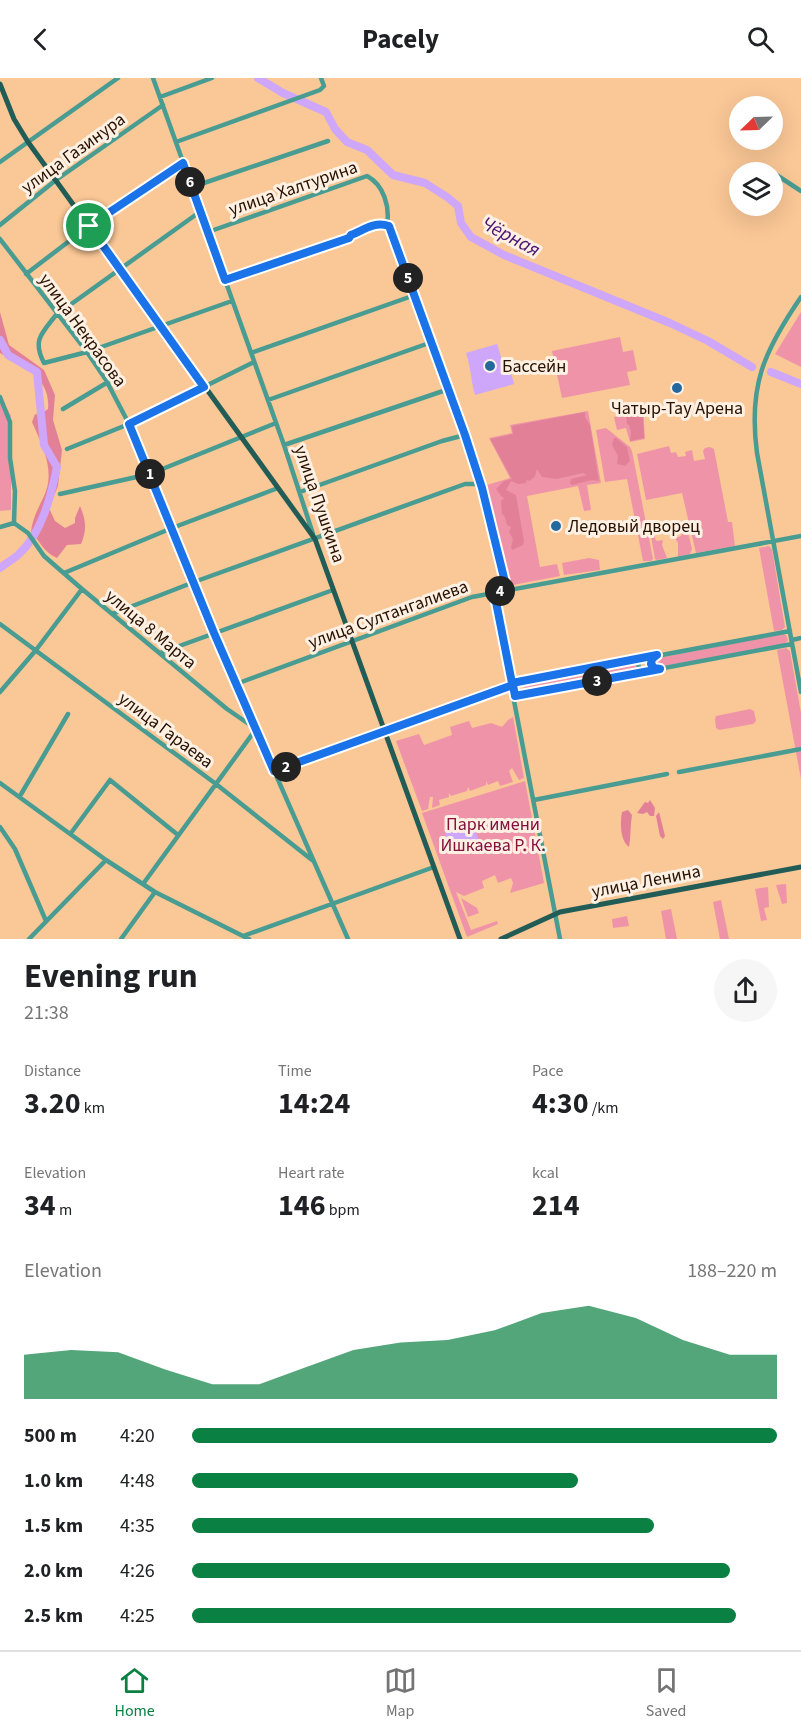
<!DOCTYPE html>
<meta charset="utf-8">
<style>
:root{--surface:#fff;--page:#f6f6f6;--text:#202124;--muted:#757577;--line:#e0e0e0;--accent:#0b8043}
body{margin:0;font-family:"Source Sans 3",sans-serif;background:var(--page);color:var(--text);height:100vh;display:flex;flex-direction:column;font-size:22px;white-space:nowrap}
*{box-sizing:border-box;margin:0}
p{font-size:20px;color:var(--muted)}
.icon{flex:none;width:33px;height:33px;fill:none;stroke:currentColor;stroke-width:2;stroke-linecap:round;stroke-linejoin:round}
.map{position:relative;height:861px;overflow:hidden}
.details{display:flex;flex-direction:column;background:var(--surface);flex:1}
.details>*{flex:none}
.needle{width:39px;rotate:247deg}
.tools{position:absolute;left:729px;top:18px;display:grid;gap:12px}
.tools a{display:grid;place-items:center;width:54px;height:54px;border-radius:50%;background:var(--surface);box-shadow:0 6px 24px #0002;font-size:30px}
.pin{position:absolute;display:grid;place-items:center;width:51px;height:51px;color:#fff;margin:-26px;border:3px solid #fff;border-radius:50%;box-shadow:0 2px 6px #0007}
.km{position:absolute;width:30px;height:30px;margin:-15px;border-radius:50%;background:#222;color:#fff;font-size:16px;line-height:30px;text-align:center}
.round{display:grid;place-items:center;flex:none;width:63px;height:63px;border-radius:32px;background:var(--page)}
.overview{display:flex;align-items:center;justify-content:space-between;height:102px;padding:0 24px}
h1{font-size:33px;font-weight:700;line-height:45px}
.metrics{display:grid;grid-template-columns:repeat(3,1fr);gap:9px;height:102px;padding:6px 24px}
.metrics div{display:grid;align-content:center}
.metrics b{font-size:30px;font-weight:700}
.metrics small{font-size:16px;font-weight:400}
.metrics p{font-size:16px}
.chart{height:168px;padding:12px 24px}
.chart p{display:flex;justify-content:space-between}
.chart svg{width:100%;height:108px;margin-top:6px;fill:var(--accent);opacity:.7}
ul{padding:0 24px;list-style:none;font-size:20px}
li{display:grid;grid-template-columns:96px 72px 1fr;align-items:center;height:45px}
li i{height:15px;border-radius:8px;background:var(--accent)}
header{display:flex;justify-content:space-between;align-items:center;height:78px;padding:0 24px;background:var(--surface);font-size:27px;font-weight:700}
.tab-bar{display:flex;justify-content:space-around;align-items:center;height:84px;border-top:2px solid var(--line);background:var(--surface);font-size:16px;color:var(--muted)}
.tab-bar a{display:grid;justify-items:center;gap:3px}
.tab-bar .selected{color:var(--accent)}
.map>svg:first-child{display:block}
</style>
<header><svg class="icon" aria-label="back" viewBox="0 0 24 24"><path d="M15 5l-7 7 7 7"/></svg>Pacely<svg class="icon" aria-label="search" viewBox="0 0 24 24"><circle cx="10" cy="10" r="6"/><path d="M15 15l6 6"/></svg></header>
<div class="map">
<svg width="801" height="861" viewBox="0 0 801 861">
<rect width="100%" height="100%" fill="#fac796"/>
<path fill="#ef94a8" d="M801,234v55l-26,-13z
M620,259l3,15 10,-2 4,20 -10,2 3,13 -68,13 -10,-47z
M0,317l11,21v94l-11,1z
M643,332l2,29 -15,3 -4,-14 -9,2 -3,-13z
M588,333l13,72 -14,2 4,25 -7,1 -6,-25 -51,10 13,71 17,-3 3,12 -47,9 -4,-3 -25,-96 26,-8 -21,-40 23,-5 -2,-8z
M606,350l24,19 2,4 21,108 -2,2h-8l-16,-82 -22,3 -9,-52z
M669,368l2,7 5,-1 2,5 8,-1 -1,-4 7,-2 2,11 11,-2 -2,-8 2,-3 5,-1 4,2 14,73h4l3,24 -39,7 -14,-60 -36,7 -9,-46z
M683,450h4l5,21 -2,5 -12,3v-14l-3,-5 6,-2z
M651,458h4v3l2,2 6,-1 -1,5 5,13 -10,2 -2,-1z
M769,468l3,3 13,78 -3,3 -8,1 -15,-83z
M589,480l10,2 1,10 -36,5 -2,-12z
M783,556l3,1 2,5 -3,4 -127,23 -3,-7 3,-2z
M786,570l4,3 11,62v66l-24,-129z
M635,584l2,2 -1,7 -110,21 -2,-2 1,-7z
M750,631l4,2 2,10 -3,3 -34,6 -3,-2 -1,-9 1,-3z
M513,639l11,61 -5,2 -7,-12 -3,3 4,11 -13,4 -2,-5 -10,4 -2,-4v4l-16,6 -2,-4 -1,4 -16,5 -2,-3v4l-10,3 1,5 -8,3 1,-11h-3l-2,12 -6,2 -26,-70 23,-7 5,11 28,-10 -2,-8 19,-6 3,7 19,-5 11,4 6,-7z
M525,703l19,102 -34,10 3,-10 -2,-5 -13,5 -3,-8 -13,6 2,7 -20,8 -8,-4 15,38 26,-9 1,3 -31,13 -45,-124z
M786,806l1,19 -5,1 -6,-19z
M768,809l1,20 -5,1 3,12 -6,1 -6,-32z
M461,820l16,10 2,5 -11,4z
M721,822l8,39h-9l-7,-37z
M671,831l6,30h-11l-5,-28z
M627,838l2,10 -16,2 -1,-9z"/>
<path fill="#e28097" d="M0,234l9,33 35,25 11,25 -2,25 9,30 -4,36 -9,22 6,13 10,7 10,-5v-5l5,-12c6,14 7,24 1,38l-14,1 -10,13c-14,-6 -16,-16 -26,-26 1,-13 8,-25 13,-36 12,-25 -2,-51 -12,-74l3,-8 4,1 9,-6c3,-31 -25,-43 -48,-56z
M585,334v5l5,8 9,56 -7,-1 -20,5 -2,-2 1,-4 16,-4 -4,-2 -27,6 -14,-2 -5,-8 -2,7 -5,5 -3,-1 -1,3 -8,1 -7,-3 -5,9 10,5 8,46 -1,4 -11,5 -1,-3 2,-8 -4,-7 2,-5 -4,-2 -2,-8 -3,-3 -1,-13 3,-3 -3,-2 -5,-7 8,-8 8,-2 -22,-40 23,-5 -1,-8z
M643,334l1,26 -14,3 1,-9 -2,-7 -2,-1 -1,-9z
M614,360h2l11,9 3,14 -5,5 -8,-2 1,-8 -6,-11z
M650,722l5,8 -1,8h-4l-3,-4 -4,2 -6,-1 8,-11 3,1z
M628,732l4,5c-2,11 -1,22 -3,32 -9,-7 -9,-24 -7,-35z
M659,734l6,24 -2,3 -3,-3 -4,-20z"/>
<path fill="#cea6fa" d="M497,266l5,16 6,1 6,23 -39,11c-4,-14 -4,-27 -9,-42z
M473,746l6,17 -29,9 -5,-17z"/>
<g fill="none" stroke-linecap="round" stroke-linejoin="round">
<path stroke="#cea6fa" stroke-width="8" d="M258,0l25,15 43,19 9,17 12,13 20,8 26,25 32,8 22,14 11,9 3,17 10,14 33,18 166,68 38,18 44,26
M0,262l8,15 29,17 7,73 13,22c-6,29 -15,66 -38,87 -5,5 -13,9 -19,14
M771,294l30,12"/>
<path stroke="#489c92" stroke-width="4.5" d="M153,0l131,367 29,89
M160,19l52,-19
M176,64l144,-52 4,-4 -3,-8
M0,84l118,-84
M761,94l8,-2 32,21
M192,109l136,-46
M201,133l-145,104c-14,18 -24,25 -12,48l43,-11 145,-51
M0,147l56,-45 107,-75
M208,154l159,-56c17,9 23,31 20,49
M0,161l87,113 19,28 23,44 85,210 134,305
M26,196l63,-48 94,-63
M225,202l124,-42 2,-3c13,-5 24,-15 38,-9l76,209 17,53 25,102
M801,219c-37,54 -53,89 -44,156l44,239
M251,275l164,-58
M0,319l10,25v36l5,33 -1,32
M268,322l164,-58
M63,331l45,-27
M284,367l165,-56
M67,371l62,-25 125,-62
M300,414l142,-51 23,-6
M60,416l90,-20 126,-51
M14,445l14,10 16,23 38,33 145,120 29,20 -113,155
M0,449l14,-4
M64,495l108,-45 106,-40
M493,514l67,347
M112,536l82,-32 271,-98h10l6,3
M0,546l216,160 96,76
M792,562l9,-2
M160,575l173,-63
M655,578l-4,8 1,3 6,2
M634,582l4,3 1,5 -4,6
M512,605l278,-52
M236,606l236,-87 329,-61
M0,614l36,-42 46,-61
M515,618l277,-52
M274,694l239,-87
M679,694l122,-23
M0,705l106,77 49,32 94,47
M20,718l48,-82
M534,722l133,-26
M0,749l15,22 31,72
M71,755l39,-53 68,55
M243,858l191,-69
M29,861l77,-79
M121,861l34,-47"/>
<path stroke="#215d56" stroke-width="5" d="M0,6l14,35 14,23 287,397 145,400
M501,861l59,-27 241,-45"/>
</g>
<g fill="none" stroke-linecap="round" stroke-linejoin="round">
<g stroke="#fff" stroke-width="12">
<path id="route" d="M183,85l42,117 124,-42 2,-3c13,-5 23,-14 38,-9l76,209 17,53 25,102 -13,2 18,91 145,-28 -5,4 -1,5 3,4 6,1 -145,27 -2,-11 -239,86 -60,-138 -85,-209 75,-37 -115,-161z"/>
</g>
<use href="#route" stroke="#1a73e8" stroke-width="8"/>
</g>
<g fill="#24699e" stroke="#fef1e4" stroke-width="2">
<circle cx="490" cy="288" r="6"/>
<circle cx="677" cy="310" r="6"/>
<circle cx="556" cy="448" r="6"/>
</g>
<g text-anchor="middle" stroke-width="6" stroke-linejoin="round" paint-order="stroke">
<g font-size="18" fill="#271100" stroke="#fef1e4">
<text transform="translate(73 75) rotate(-36)" y="6">улица Газинура</text>
<text transform="translate(293 110) rotate(-19)" y="6">улица Халтурина</text>
<text transform="translate(83 252) rotate(54)" y="6">улица Некрасова</text>
<text transform="translate(320 426) rotate(71)" y="6">улица Пушкина</text>
<text transform="translate(388 536) rotate(-20)" y="6">улица Султангалиева</text>
<text transform="translate(151 551) rotate(40)" y="6">улица 8 Марта</text>
<text transform="translate(166 652) rotate(37)" y="6">улица Гараева</text>
<text transform="translate(646 803) rotate(-11)" y="6">улица Ленина</text>
</g>
<g font-size="18" fill="#271100" stroke="#fef1e4" text-anchor="start">
<text x="502" y="294">Бассейн</text>
<text x="677" y="336" text-anchor="middle">Чатыр-Тау Арена</text>
<text x="568" y="454">Ледовый дворец</text>
</g>
<g font-size="18" fill="#87103e" stroke="#fef1e4">
<text x="493" y="752">Парк имени<tspan x="493" dy="21">Ишкаева Р. К.</tspan></text>
</g>
<g font-size="20" font-style="italic" fill="#4c1475" stroke="#fef1e4">
<text transform="translate(511 158) rotate(28)" y="7">Чёрная</text>
</g>
</g>
</svg>
<div class="tools">
<a><svg class="needle" viewBox="-14 -14 28 28"><path d="M0-13l5 13h-10z" fill="#e53935"/><path d="M0 13l5-13h-10z" fill="#757577"/></svg></a>
<a><svg class="icon" aria-label="layers" viewBox="0 0 24 24"><path d="M12 4l9 5-9 5-9-5zM3 14l9 5 9-5"/></svg></a>
</div>
<div class="pin" style="left:89px;top:148px;background:#1e9e55"><svg class="icon" aria-label="arrive" viewBox="0 0 24 24"><path d="M6 21V4h12l-3 4 3 4H6"/></svg></div>
<b class="km" style="left:150px;top:396px">1</b>
<b class="km" style="left:286px;top:689px">2</b>
<b class="km" style="left:597px;top:603px">3</b>
<b class="km" style="left:500px;top:513px">4</b>
<b class="km" style="left:408px;top:200px">5</b>
<b class="km" style="left:190px;top:104px">6</b>
</div>
<section class="details">
<div class="overview"><div><h1>Evening run</h1><p>21:38</p></div><a class="round"><svg class="icon" aria-label="share" viewBox="0 0 24 24"><path d="M12 15V3M7 8l5-5 5 5M5 13v7h14v-7"/></svg></a></div>
<div class="metrics">
<div><p>Distance</p><b>3.20<small> km</small></b></div>
<div><p>Time</p><b>14:24</b></div>
<div><p>Pace</p><b>4:30<small> /km</small></b></div>
</div>
<div class="metrics">
<div><p>Elevation</p><b>34<small> m</small></b></div>
<div><p>Heart rate</p><b>146<small> bpm</small></b></div>
<div><p>kcal</p><b>214</b></div>
</div>
<div class="chart"><p><span>Elevation</span>188–220 m</p>
<svg viewBox="0 0 160 44" preserveAspectRatio="none"><path d="M0 44V26L10 24L20 25L30 32L40 38L50 38L60 31L70 24L80 21L90 20L100 16L110 9L120 6L130 11L140 20L150 26L160 26V44z"/></svg>
</div>
<ul>
<li><b>500 m</b>4:20<i style="width:100%"></i></li>
<li><b>1.0 km</b>4:48<i style="width:66%"></i></li>
<li><b>1.5 km</b>4:35<i style="width:79%"></i></li>
<li><b>2.0 km</b>4:26<i style="width:92%"></i></li>
<li><b>2.5 km</b>4:25<i style="width:93%"></i></li>
</ul>
</section>
<nav class="tab-bar">
<a class="selected"><svg class="icon" aria-label="home" viewBox="0 0 24 24"><path d="M3 11l9-7 9 7M6 9v11h12V9"/></svg>Home</a>
<a><svg class="icon" aria-label="map" viewBox="0 0 24 24"><path d="M3 6l6-2 6 2 6-2v14l-6 2-6-2-6 2zM9 4v14M15 6v14"/></svg>Map</a>
<a><svg class="icon" aria-label="saved" viewBox="0 0 24 24"><path d="M7 4h10v16l-5-4-5 4z"/></svg>Saved</a>
</nav>
